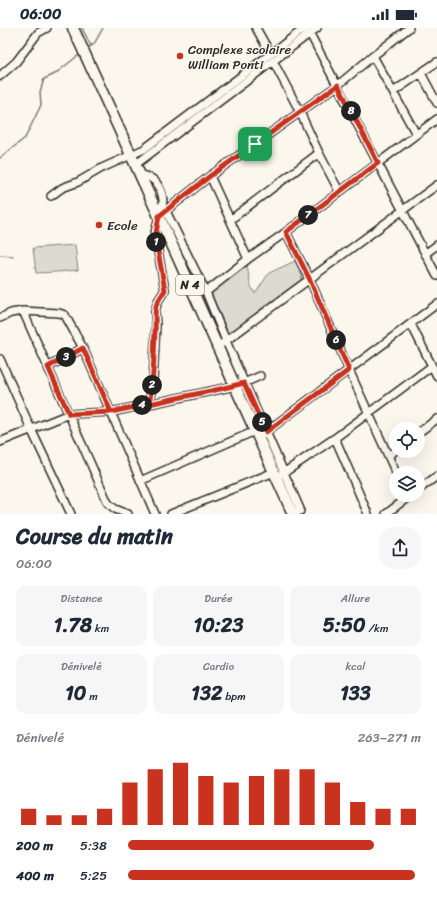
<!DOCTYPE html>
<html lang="fr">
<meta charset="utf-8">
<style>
:root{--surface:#fff;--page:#f6f6f7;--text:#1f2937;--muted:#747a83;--accent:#c8321e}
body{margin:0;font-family:Sriracha,sans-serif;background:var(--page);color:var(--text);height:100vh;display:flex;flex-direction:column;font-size:15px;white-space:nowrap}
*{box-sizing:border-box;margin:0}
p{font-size:13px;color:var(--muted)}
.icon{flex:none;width:22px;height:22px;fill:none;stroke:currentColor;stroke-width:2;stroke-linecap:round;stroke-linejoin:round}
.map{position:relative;height:486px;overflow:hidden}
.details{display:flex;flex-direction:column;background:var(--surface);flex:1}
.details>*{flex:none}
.tools{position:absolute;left:389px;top:394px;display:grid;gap:8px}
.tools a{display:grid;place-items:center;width:36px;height:36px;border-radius:50%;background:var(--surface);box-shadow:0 4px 16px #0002;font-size:20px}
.pin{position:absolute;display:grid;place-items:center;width:34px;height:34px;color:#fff;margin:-17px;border-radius:8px;box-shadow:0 2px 6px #0006}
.km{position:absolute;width:20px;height:20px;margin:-10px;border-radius:50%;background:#222;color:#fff;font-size:11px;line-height:20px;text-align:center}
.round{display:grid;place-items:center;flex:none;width:42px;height:42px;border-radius:16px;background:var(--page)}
.summary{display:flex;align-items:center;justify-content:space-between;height:68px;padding:0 16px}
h1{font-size:22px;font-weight:700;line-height:30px}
.metrics{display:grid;grid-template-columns:repeat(3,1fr);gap:6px;height:68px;padding:4px 16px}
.metrics div{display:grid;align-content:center;border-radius:10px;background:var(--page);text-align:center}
.metrics b{font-size:20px;font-weight:700}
.metrics small{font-size:11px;font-weight:400}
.metrics p{font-size:11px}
.chart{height:112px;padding:8px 16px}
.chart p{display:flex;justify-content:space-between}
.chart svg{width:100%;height:72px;margin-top:4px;stroke:var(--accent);stroke-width:6}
ul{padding:0 16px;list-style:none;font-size:13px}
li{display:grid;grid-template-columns:64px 48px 1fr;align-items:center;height:30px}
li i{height:10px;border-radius:5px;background:var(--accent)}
.status{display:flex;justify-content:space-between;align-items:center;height:28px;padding:0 20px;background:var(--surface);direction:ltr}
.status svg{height:11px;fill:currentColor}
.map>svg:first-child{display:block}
</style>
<div class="status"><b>06:00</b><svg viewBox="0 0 49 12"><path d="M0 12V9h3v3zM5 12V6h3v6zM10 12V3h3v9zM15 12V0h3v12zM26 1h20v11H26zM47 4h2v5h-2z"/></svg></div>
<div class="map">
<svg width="437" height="486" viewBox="0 0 437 486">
<rect width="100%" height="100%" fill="#fbf7ec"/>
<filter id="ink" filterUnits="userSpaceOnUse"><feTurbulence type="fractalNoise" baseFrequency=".025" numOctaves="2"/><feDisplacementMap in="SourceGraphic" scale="8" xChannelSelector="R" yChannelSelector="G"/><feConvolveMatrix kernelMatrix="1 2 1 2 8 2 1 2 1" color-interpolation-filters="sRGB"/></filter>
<g filter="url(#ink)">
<path fill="#dddad0" stroke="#84827e" d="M75,217l3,25 -21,2 -21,1 -3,-25z
M295,233l7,15 -1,5 -68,51h-5l-17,-37 2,-5 34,-26 3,20 5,10 14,-21z"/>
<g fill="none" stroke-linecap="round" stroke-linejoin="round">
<path stroke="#7b7a75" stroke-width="1.5" d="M82,0l9,18
M86,21l8,-5 9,-16
M0,130l25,-20 16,-33 -1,-13 4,-13 11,-5 25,-20
M0,227l13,1"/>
<g stroke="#2b2b2b" stroke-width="10">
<path id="minor" d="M256,0l14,25
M307,0l130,248
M373,28l43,78
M273,33l27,51 19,41 20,38
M421,45l16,30
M0,48l16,-14 22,-29 9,-5
M393,64l44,-30
M135,137l182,-137
M140,147c4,1 9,1 12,4 4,2 6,6 8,10 4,9 5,17 -3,24
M210,148l38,83
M51,168l11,-8 16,-6 24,-14 29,-13 13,-6 161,-121
M166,183l40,81 20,49 74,168v2l-6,3
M230,192l89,-67
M286,204l24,48 39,90 47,103
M425,226l12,-9
M206,264l42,-33 38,-27 151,-113
M23,283l85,192 7,6 13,5
M0,290l11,-5 12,-2 36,2 6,2 1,2 17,31 72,166
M411,296l26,52
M223,315l214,-158
M0,331l31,70 40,85
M48,339l35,-19
M149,376l4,-24 3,-55 -1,-14 3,-10 7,-11 -9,-50 -1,-7 4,-17 51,-40 128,-91 35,-29 36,-28
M418,405l19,-14
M263,406l174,-130
M335,410l33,76
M0,414l69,-28 42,-2 124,-26 9,-3 16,-7
M388,428l8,-6
M282,446l53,-36 97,-72
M140,453l115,-50
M418,462l19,-14
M171,486l103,-42
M386,486l25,-19"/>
</g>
<g stroke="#2b2b2b" stroke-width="13">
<path id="highway" d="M73,0l105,230 61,137 54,119"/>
</g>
<use href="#minor" stroke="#fbf7ec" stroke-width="7"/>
<use href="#highway" stroke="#fbf7ec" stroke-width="10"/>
</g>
</g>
<g fill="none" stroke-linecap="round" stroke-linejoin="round" filter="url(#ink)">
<g stroke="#fff" stroke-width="8">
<path id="route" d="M255,116l-45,32 -51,40 -3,17v7l9,50c-3,5 -7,10 -9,16 -2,8 0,17 -1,25 -1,24 -1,49 -6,73l-38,8 -28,-64 -35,19 21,47 42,-2 109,-23 24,-6 22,49 83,-62 -39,-90 -24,-48 92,-69 -40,-78 -83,59"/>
</g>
<use href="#route" stroke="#c8321e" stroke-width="5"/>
</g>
<g fill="#c8321e" stroke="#fbf7ec" stroke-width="1.5">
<circle cx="180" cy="28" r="4"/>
<circle cx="99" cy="197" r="4"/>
</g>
<g text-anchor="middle" stroke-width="3" stroke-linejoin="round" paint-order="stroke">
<rect fill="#fbf7ec" stroke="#696865" stroke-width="1" x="176" y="247" width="28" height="20" rx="3"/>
<g font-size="12" font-weight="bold" fill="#2b2b2b">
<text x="190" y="261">N 4</text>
</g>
<g font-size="13" fill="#2b2b2b" stroke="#fbf7ec" text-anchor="start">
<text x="188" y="26">Complexe scolaire<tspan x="188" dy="15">William Ponti</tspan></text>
<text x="107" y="202">Ecole</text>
</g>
</g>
</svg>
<div class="tools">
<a><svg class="icon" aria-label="locate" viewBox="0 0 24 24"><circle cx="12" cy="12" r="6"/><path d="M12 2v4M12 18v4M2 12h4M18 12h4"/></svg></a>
<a><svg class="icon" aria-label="layers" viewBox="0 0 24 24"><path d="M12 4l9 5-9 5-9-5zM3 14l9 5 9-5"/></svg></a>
</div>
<div class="pin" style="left:255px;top:116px;background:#1e9e55"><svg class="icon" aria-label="arrive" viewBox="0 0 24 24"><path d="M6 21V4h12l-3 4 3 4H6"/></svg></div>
<b class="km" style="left:156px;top:214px">1</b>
<b class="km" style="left:152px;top:357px">2</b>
<b class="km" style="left:66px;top:329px">3</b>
<b class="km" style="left:142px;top:377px">4</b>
<b class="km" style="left:262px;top:394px">5</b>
<b class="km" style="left:336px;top:312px">6</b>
<b class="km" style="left:308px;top:187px">7</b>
<b class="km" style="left:351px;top:83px">8</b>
</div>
<section class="details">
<div class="summary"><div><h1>Course du matin</h1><p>06:00</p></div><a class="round"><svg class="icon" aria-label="share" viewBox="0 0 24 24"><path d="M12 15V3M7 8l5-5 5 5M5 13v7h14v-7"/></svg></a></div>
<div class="metrics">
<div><p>Distance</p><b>1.78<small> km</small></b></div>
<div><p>Durée</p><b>10:23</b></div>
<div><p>Allure</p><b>5:50<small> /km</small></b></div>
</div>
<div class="metrics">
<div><p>Dénivelé</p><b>10<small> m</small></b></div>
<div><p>Cardio</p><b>132<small> bpm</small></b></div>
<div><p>kcal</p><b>133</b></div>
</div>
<div class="chart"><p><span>Dénivelé</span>263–271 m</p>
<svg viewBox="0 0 160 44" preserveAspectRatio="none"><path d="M5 44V34M15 44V38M25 44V38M35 44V34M45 44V18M55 44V10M65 44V6M75 44V14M85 44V18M95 44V14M105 44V10M115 44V10M125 44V18M135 44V30M145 44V34M155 44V34"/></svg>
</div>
<ul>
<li><b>200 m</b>5:38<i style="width:84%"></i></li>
<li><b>400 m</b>5:25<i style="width:98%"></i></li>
</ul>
</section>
